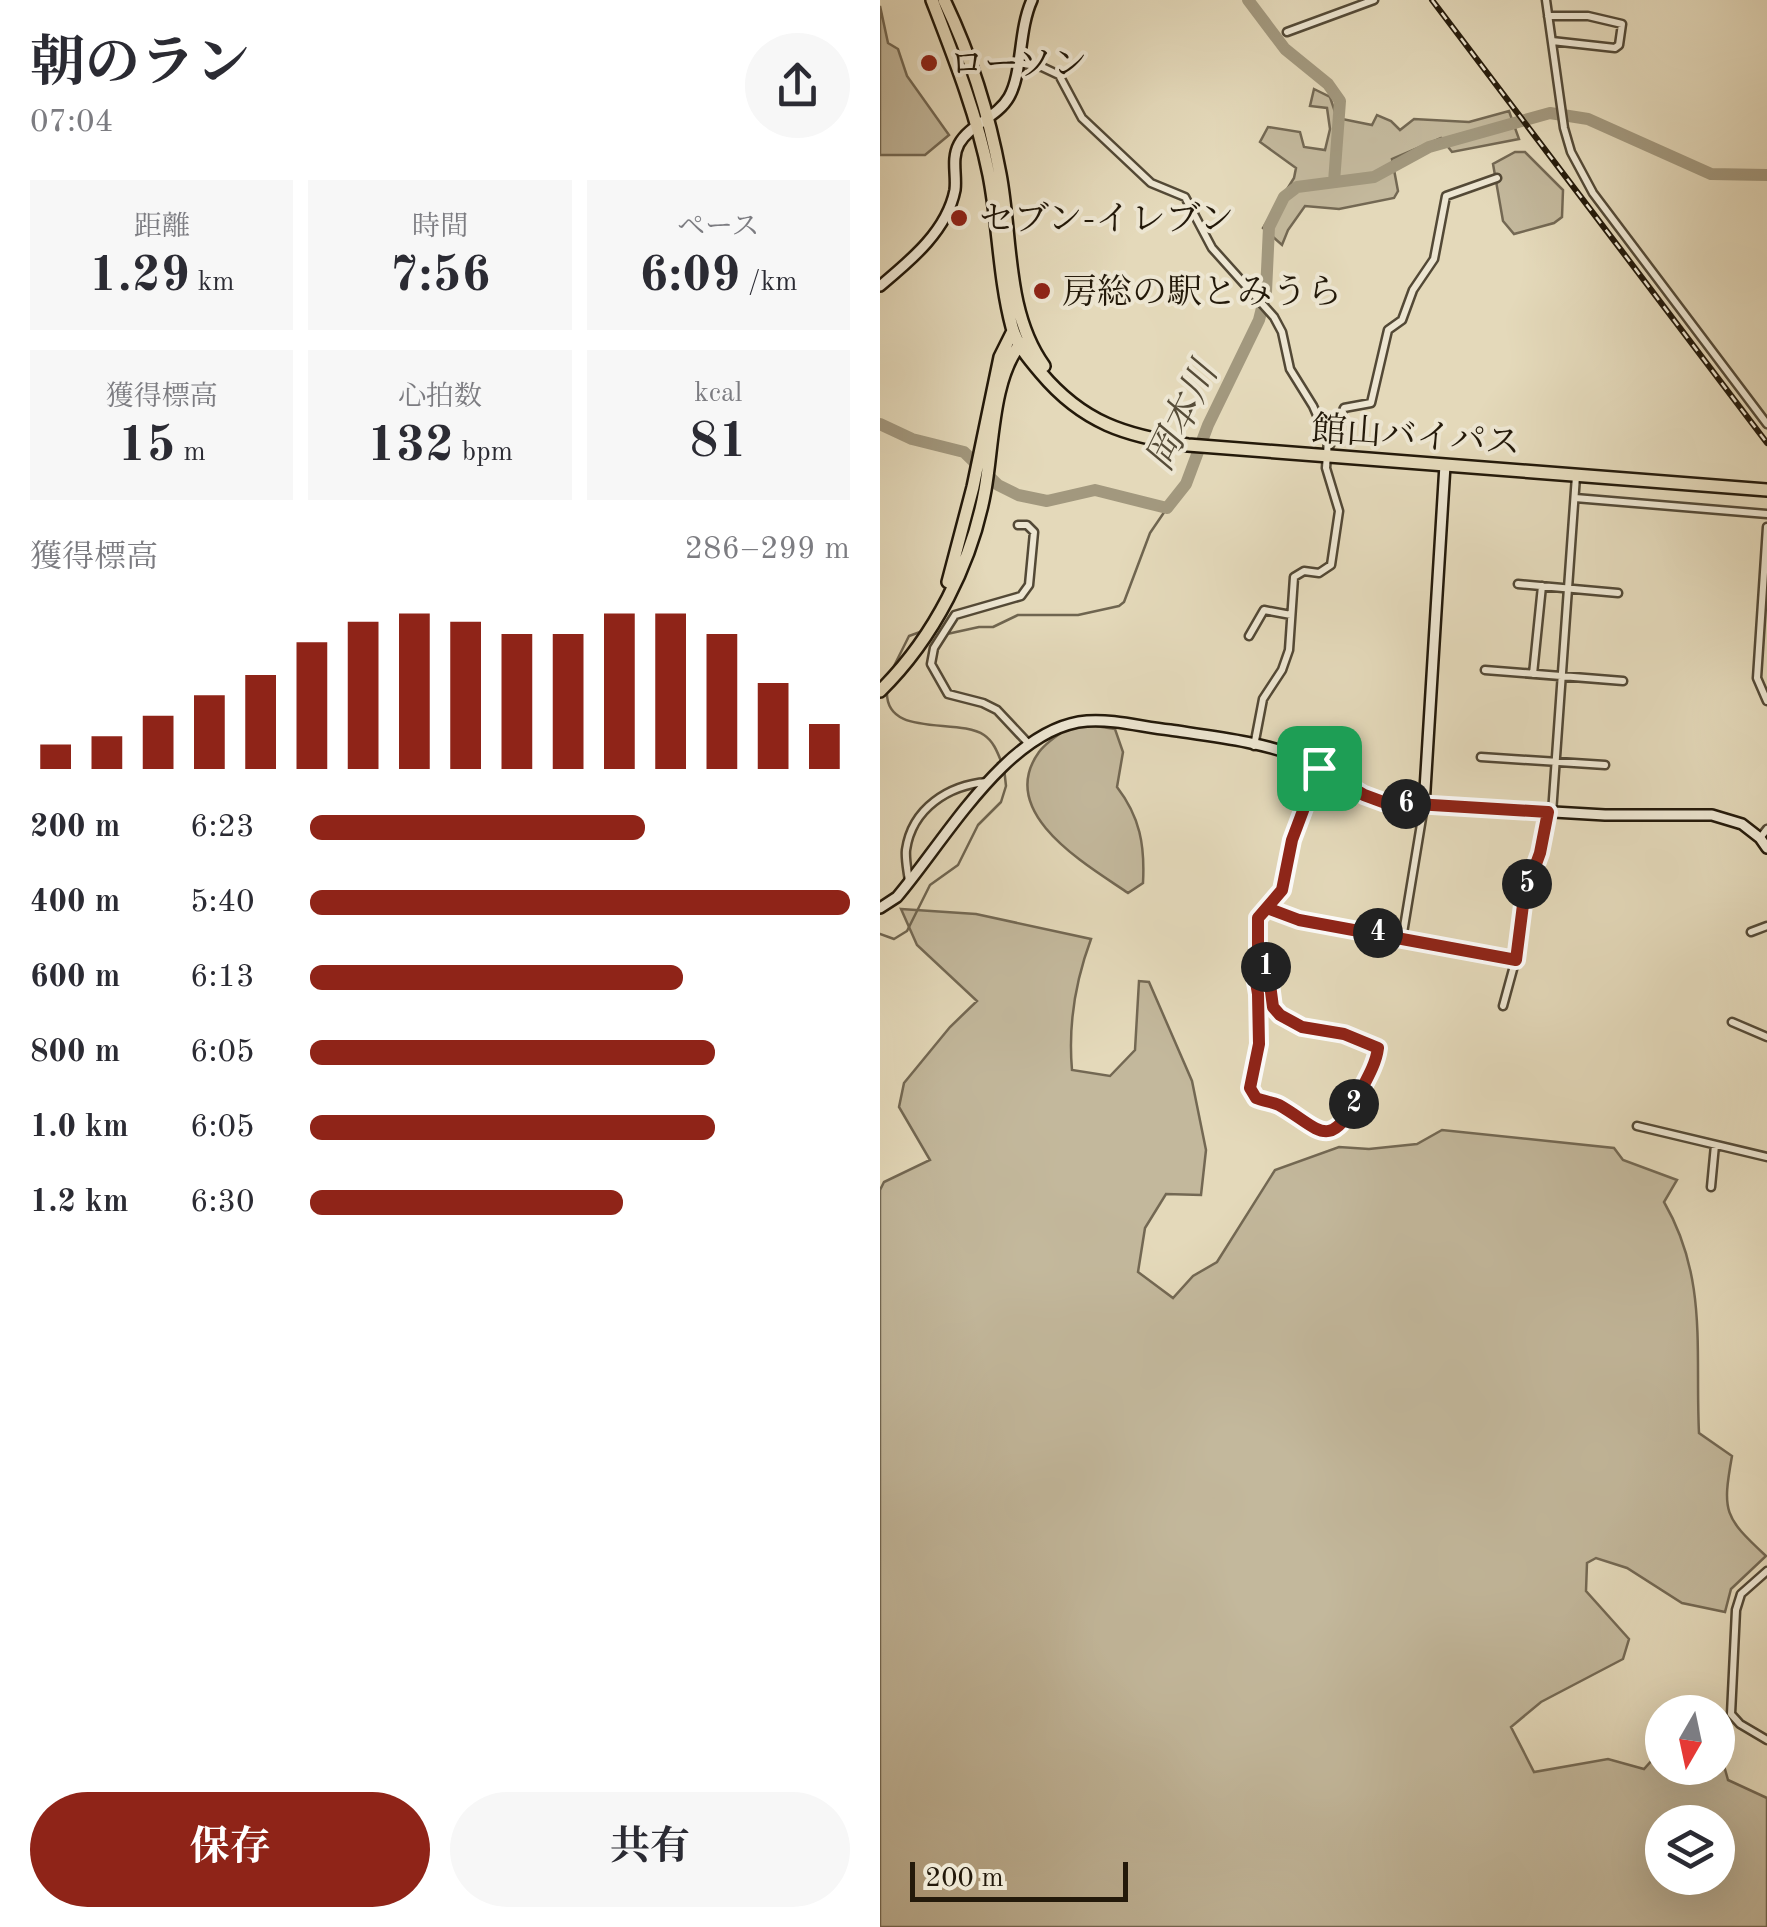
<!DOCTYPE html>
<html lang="ja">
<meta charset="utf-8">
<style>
:root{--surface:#fff;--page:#f7f7f7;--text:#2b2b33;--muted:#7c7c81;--accent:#8f2418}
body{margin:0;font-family:"Old Standard TT","Noto Serif JP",serif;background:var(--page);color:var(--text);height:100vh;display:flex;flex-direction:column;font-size:38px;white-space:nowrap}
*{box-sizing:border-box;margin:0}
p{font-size:32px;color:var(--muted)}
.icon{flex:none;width:55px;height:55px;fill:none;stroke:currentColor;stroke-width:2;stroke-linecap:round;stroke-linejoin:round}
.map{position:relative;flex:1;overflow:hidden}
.details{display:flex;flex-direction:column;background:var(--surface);width:880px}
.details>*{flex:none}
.needle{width:65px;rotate:189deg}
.buttons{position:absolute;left:765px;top:1695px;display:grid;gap:20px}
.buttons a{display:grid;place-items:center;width:90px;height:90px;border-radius:50%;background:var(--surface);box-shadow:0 10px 40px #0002;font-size:50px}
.scale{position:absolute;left:30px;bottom:25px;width:218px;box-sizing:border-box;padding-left:10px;border:5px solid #23190a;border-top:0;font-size:28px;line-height:35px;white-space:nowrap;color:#23190a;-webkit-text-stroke:8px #ede6d2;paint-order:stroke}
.pin{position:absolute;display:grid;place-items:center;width:85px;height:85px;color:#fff;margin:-42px;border-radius:20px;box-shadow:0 5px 15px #0006}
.km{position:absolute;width:50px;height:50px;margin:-25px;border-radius:50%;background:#222;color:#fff;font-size:28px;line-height:50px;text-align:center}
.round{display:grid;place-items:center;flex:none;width:105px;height:105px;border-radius:52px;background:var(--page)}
.head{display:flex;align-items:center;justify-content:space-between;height:170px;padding:0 30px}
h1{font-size:55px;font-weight:700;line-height:75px}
.metrics{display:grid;grid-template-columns:repeat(3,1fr);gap:15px;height:170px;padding:10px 30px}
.metrics div{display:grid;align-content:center;border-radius:0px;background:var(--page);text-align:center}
.metrics b{font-size:50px;font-weight:700}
.metrics small{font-size:28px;font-weight:400}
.metrics p{font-size:28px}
.chart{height:280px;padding:20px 30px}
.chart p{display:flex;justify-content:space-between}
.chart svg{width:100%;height:180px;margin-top:10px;stroke:var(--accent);stroke-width:6}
.cta{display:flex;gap:20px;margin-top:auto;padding:20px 30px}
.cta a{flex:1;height:115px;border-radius:60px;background:var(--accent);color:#fff;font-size:40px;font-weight:700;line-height:115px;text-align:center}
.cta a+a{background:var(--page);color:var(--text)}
ul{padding:0 30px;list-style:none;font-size:32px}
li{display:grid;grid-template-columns:160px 120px 1fr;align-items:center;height:75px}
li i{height:25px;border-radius:12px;background:var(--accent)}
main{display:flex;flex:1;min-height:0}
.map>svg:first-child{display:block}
</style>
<main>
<section class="details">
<div class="head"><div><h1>朝のラン</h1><p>07:04</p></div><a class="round"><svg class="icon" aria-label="share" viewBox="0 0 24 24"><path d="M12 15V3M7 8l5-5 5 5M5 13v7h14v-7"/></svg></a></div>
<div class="metrics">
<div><p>距離</p><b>1.29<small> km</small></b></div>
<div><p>時間</p><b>7:56</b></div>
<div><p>ペース</p><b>6:09<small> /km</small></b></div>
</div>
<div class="metrics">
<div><p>獲得標高</p><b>15<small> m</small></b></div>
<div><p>心拍数</p><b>132<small> bpm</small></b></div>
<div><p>kcal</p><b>81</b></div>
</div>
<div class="chart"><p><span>獲得標高</span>286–299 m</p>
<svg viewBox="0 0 160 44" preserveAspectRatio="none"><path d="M5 44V38M15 44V36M25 44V31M35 44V26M45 44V21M55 44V13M65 44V8M75 44V6M85 44V8M95 44V11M105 44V11M115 44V6M125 44V6M135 44V11M145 44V23M155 44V33"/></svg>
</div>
<ul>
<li><b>200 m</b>6:23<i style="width:62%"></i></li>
<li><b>400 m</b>5:40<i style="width:100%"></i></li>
<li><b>600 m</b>6:13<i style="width:69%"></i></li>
<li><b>800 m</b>6:05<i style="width:75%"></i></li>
<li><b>1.0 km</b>6:05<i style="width:75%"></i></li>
<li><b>1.2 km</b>6:30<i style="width:58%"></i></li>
</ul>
<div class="cta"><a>保存</a><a>共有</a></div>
</section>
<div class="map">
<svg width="887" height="1927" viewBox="0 0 887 1927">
<rect width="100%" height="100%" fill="#e4d9ba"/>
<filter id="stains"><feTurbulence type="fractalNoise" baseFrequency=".002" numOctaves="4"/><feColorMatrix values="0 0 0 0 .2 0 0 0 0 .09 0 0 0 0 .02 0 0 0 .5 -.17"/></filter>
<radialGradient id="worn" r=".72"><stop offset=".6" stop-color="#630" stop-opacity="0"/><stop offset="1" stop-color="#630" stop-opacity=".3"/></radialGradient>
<path fill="#c3b89c" stroke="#736853" stroke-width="2.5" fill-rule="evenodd" d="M0,6l8,37 10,6 9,27 42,59 -24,20h-45z
M434,89l16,8 7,21 35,7 5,-10 14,6 9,9 14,-11 55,3 40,-11 10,28 -67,13 -11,-14 -49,21 6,32 -4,7 -55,11 -34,-3 -17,24 -6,15 -19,-17 31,-50 2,-10 -36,-26 8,-15 32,5 4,15 21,3 5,-21 -3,-21 -17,-2z
M635,152h10l38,38 -1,27 -8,6 -40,11 -11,-13 -10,-57z
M196,723l39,6 8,23 -6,35c23,30 28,58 26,96l-15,10c-41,-28 -133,-80 -89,-141 9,-12 25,-21 37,-29z
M21,909l75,5 115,25c-16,43 -23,85 -19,131l38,6 25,-26 4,-69 10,1 43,99 14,69 -5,45 -35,-1 -21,34 -7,44 35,26 20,-22 24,-14 58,-92 64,-23 30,2 48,-5 25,-14 172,18 9,12 54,20 -13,22c44,76 31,148 35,231l33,23c-10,56 -8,61 34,100l-35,33 -6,23 -43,-9 -55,-35 -31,-10 -9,5 -1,28 43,48 -6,20 -82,43 -30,25 23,45 74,-13 36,10 18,-20v19h56v-24l10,36 39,18v129h-887v-737l4,-8 46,-22 -31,-53 5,-24 46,-56 27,-26 -60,-56zM782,1822h56v56h-56z"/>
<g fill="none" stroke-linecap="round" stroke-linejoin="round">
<path stroke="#6f6550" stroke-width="2.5" d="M67,634l32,-7h14l25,-12h60l41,-9 5,-4 26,-69 17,-25
M13,668l16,-32 11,-4
M7,690c-3,49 71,27 97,45 9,6 13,16 17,26
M0,934l14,5 13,-8 23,-46 28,-20 20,-40 23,-23 5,-16 -2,-18"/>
<path stroke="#a2987e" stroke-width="12" d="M368,0l37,49 43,35 12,17 -6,81
M0,424l32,15 52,13 34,33 20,10 29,6 48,-11 72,18 19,-24 22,-59 51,-105 7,-28 3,-65 15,-30 13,-10 77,-10 55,-30 121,-34 38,6 123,55 56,1"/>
<g stroke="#534936" stroke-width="11">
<path id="street" d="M666,0l18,128 7,24 22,41 174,231
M668,16h40l34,8 -3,21 -4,3 -63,-7
M407,32l87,-32
M138,63l24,4 17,8 23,43 69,65 34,14 27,51 62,69 8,15 8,37 23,37 15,34 -2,28 13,43 -8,54 -12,8 -15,-2 -10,6 -5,73 -7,20 -19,29 -9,47
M450,445l14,-37 27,-5 17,-73 14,-10 11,-30 21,-31 12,-63 51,-18
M695,498l192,16
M138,525h9l7,7 -5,53 -8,11 -66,19 -21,33 -3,16 17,30 35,9 14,7 31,33
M887,527l-10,151 10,23
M638,584l100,9
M369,636l15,-26 27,5
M605,670l138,11
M653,674l9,-88
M601,757l124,8
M672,813l24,-337
M880,838l7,-9
M29,882c-1,-10 -4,-22 -3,-32 6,-42 43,-65 81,-68
M387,908l32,12 216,40
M871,932l16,-6
M523,933l21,-127
M378,956c16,21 7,35 16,52 12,22 45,21 66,25 13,3 26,9 38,14 -2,15 -33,86 -49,85 -17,0 -34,-15 -48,-25 -11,-8 -24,-4 -31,-18l9,-45 -1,-50 -4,-24 4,-14v-39l24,-26 10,-52 27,-71
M623,1006l18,-66 3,-43 16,-44 8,-41
M852,1022l35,15
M757,1126l130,31
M831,1187l4,-42
M887,1571l-26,23 -5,16 -5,104 9,10 27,16"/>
</g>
<g stroke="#23190a" stroke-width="14">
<path id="secondary" d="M0,286c30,-25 67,-55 75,-96 2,-15 -4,-31 4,-46 11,-20 38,-26 50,-47 14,-25 9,-66 23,-97
M544,806l21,-341
M0,908l17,-11c48,-56 111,-170 190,-176 27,-2 55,6 83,9 40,6 96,12 133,29 28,12 51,33 80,43l222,13h107l30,9 18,14 7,10"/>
</g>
<g stroke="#23190a" stroke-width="16">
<path id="highway" d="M52,0c22,57 45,115 57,175 10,51 10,103 23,152 5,18 17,32 29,46 42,50 85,63 147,72l579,45
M64,0c26,54 45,115 56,174 12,63 5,138 44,192
M68,582l25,-95 27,-130 13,-26
M0,691c54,-53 92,-128 105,-201 8,-45 7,-112 36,-147"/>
</g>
<use href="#street" stroke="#ede6d2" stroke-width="6"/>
<use href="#secondary" stroke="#ede6d2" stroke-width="9"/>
<use href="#highway" stroke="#e4d9ba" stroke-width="11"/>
<g stroke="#23190a" stroke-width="6">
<path id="rail" d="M552,0l335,443"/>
</g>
<use href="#rail" stroke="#ede6d2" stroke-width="2.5" stroke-dasharray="8" stroke-linecap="butt"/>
</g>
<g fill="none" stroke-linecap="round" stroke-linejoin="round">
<g stroke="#fff" stroke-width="20">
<path id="route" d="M439,768l-27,72 -10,50 -24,28v38l10,13 5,38 7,8 22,12 42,7 34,14c-2,17 -13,34 -21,50 -28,56 -39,29 -78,7 -7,-3 -16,-4 -23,-7l-6,-10 9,-44 -1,-50 -4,-24 4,-14v-38l9,-10 32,12 217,40 8,-63 16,-44 8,-41 -165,-10 -19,-7 -45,-27"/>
</g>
<use href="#route" stroke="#8f2418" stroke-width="12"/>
</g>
<g fill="#8f2418" stroke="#ede6d2" stroke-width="4">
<circle cx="49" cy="63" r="10"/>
<circle cx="79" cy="218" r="10"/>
<circle cx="162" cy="291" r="10"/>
</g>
<g text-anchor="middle" stroke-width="8" stroke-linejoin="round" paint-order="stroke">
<g font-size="35" fill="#23190a" stroke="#ede6d2" text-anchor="start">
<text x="69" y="75">ローソン</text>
<text x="99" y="230">セブン-イレブン</text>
<text x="182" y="303">房総の駅とみうら</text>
</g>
<g font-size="35" fill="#23190a" stroke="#ede6d2">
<text transform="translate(536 435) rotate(4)" y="12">館山バイパス</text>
</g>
<g font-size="38" font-style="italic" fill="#564c38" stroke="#ede6d2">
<text transform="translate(301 416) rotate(-64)" y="13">岡本川</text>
</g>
</g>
<rect width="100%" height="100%" filter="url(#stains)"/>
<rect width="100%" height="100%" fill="url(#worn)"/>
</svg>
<div class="buttons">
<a><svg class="needle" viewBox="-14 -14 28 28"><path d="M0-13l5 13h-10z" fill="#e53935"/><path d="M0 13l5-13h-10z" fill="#7c7c81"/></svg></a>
<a><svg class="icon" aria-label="layers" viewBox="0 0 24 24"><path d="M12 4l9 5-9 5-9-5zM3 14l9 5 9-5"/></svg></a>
</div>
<div class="scale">200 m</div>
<div class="pin" style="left:439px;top:768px;background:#1e9e55"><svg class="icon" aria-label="arrive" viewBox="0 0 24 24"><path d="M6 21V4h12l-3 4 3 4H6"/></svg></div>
<b class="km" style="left:386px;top:967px">1</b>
<b class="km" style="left:474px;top:1104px">2</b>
<b class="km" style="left:498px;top:933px">4</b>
<b class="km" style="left:647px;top:884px">5</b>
<b class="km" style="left:526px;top:804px">6</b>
</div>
</main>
